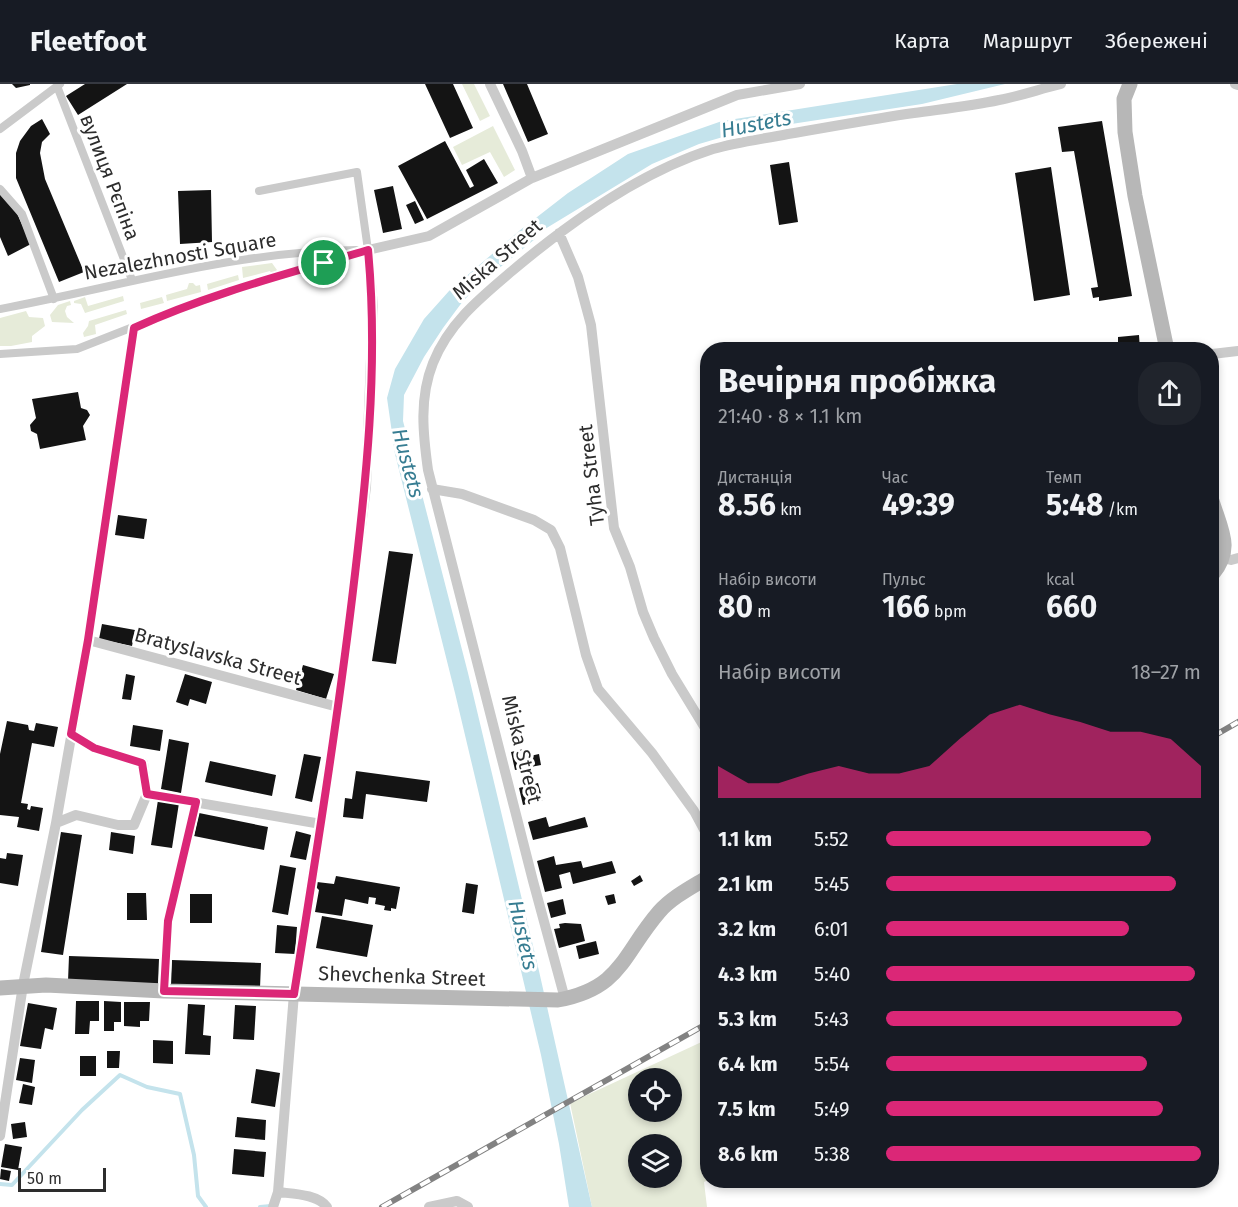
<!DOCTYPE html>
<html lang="uk">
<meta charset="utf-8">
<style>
:root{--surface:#171b24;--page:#20242c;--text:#f1f3f6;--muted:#9ea1a6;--line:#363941;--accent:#db2777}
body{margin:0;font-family:"Fira Sans",sans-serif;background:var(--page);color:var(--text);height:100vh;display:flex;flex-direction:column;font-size:22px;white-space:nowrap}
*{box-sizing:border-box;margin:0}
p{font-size:20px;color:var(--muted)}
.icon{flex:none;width:33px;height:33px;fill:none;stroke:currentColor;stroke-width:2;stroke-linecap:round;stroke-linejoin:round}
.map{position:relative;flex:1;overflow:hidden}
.drawer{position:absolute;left:700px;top:258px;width:519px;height:846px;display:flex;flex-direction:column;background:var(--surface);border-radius:24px;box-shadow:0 3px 9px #0003}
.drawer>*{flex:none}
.fabs{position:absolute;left:628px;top:984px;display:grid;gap:12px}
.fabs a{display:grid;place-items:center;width:54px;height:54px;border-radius:50%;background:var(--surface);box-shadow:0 3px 9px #0003;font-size:30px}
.scale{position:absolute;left:18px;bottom:15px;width:88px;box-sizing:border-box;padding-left:6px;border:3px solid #2d2d2d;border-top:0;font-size:16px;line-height:21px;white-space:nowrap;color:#2d2d2d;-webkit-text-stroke:4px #fff;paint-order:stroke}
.pin{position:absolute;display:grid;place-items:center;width:51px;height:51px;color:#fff;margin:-26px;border:3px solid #fff;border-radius:50%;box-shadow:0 2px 6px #0007}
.round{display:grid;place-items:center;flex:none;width:63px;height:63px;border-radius:24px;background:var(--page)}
.summary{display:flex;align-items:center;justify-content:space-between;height:102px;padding:0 18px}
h1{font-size:33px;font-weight:700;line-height:45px}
.metrics{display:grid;grid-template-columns:repeat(3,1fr);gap:9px;height:102px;padding:6px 18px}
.metrics div{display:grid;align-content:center}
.metrics b{font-size:30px;font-weight:700}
.metrics small{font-size:16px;font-weight:400}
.metrics p{font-size:16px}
.chart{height:168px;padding:12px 18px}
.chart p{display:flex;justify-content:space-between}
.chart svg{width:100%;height:108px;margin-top:6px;fill:var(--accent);opacity:.7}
ul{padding:0 18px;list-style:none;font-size:20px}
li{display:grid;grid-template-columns:96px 72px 1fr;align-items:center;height:45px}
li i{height:15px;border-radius:8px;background:var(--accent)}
header{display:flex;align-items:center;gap:36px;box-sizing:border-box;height:84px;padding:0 30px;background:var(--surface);border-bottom:2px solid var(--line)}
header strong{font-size:28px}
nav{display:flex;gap:33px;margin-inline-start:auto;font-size:21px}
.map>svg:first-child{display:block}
</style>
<header>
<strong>Fleetfoot</strong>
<nav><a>Карта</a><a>Маршрут</a><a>Збережені</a></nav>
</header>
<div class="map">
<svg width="1238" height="1123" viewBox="0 0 1238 1123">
<rect width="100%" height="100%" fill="#fff"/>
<path fill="#e6ebd9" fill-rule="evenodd" d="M462,0h12l16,32 -10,5z
M493,42l22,44 -11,7 -14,-25 -28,13 -9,-18z
M272,179l5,7 -3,4 -2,1 -2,-4 -27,7 -1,-11z
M238,191l1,5 -31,10 -1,-6z
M189,199h4l3,3 4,-1 1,7 -34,9 -1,-6 21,-6z
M123,212l1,5 -39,12 -4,-9 -7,-1v-2l11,-4 3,9z
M162,213l2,6 -23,6 -1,-6z
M70,217l1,4 -4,1 -2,5 2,6 7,6 -22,-1 -2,-7 8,-10z
M126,226l1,4 -32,11 1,9 -12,3 -1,-4 5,-7 1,-5z
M26,227l3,6 14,1 2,8 -13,10v6l-21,4h-11v-28z
M708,955v141l-4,2 3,25h-115l-22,-104zM639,994h33v34h-33zM639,1060h33v34h-33z"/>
<path fill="#c4e3ec" d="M957,0h48l-83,20 -182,28 -41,12 -47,20 -112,68 -5,7 -53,43 -19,19 -20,27 -19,29 -20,38 -1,26 65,252 71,298 53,236h-23l-10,-63 -18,-89 -86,-362 -60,-239 -8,-56 8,-29 29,-50 25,-28 70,-60 49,-38 60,-39 94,-33z"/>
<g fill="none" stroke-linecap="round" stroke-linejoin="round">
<path stroke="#c4e3ec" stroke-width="4" d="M0,1100l12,1 70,-75 38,-35 27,12 33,7 14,61 4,41 8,11
M260,1123l11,-1"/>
</g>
<path fill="#141414" d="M12,0h18v1l-14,3z
M85,0h42l-49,31 -12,-19z
M425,0h28l20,44 -23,10z
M503,0h24l21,50 -20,8z
M42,35l8,15 -8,8 -2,11 5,26 39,93 -25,10 -43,-104v-25l4,-12 11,-15z
M1102,37l30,175 -33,5v-4l-6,1 -2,-10 7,-1 -24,-136 -12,1 -4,-25z
M445,57l25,47 4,-2 -8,-16 18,-11 14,24 -71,36 -29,-53z
M789,78l9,60 -19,3 -9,-60z
M1051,83l19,128 -36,6 -19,-128z
M393,102l9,43 -19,4 -9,-43z
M211,106l1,52 -32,2 -2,-53z
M0,108l14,15 17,37 -23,12 -8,-19z
M415,117l9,19 -9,4 -9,-19z
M1139,251l1,15h-31v-2l9,-1v-10z
M78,308l3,16 6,2 3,5 -7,11 3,14 -46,9 -3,-15 -6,-3 -1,-6 6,-7 -4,-19z
M118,431l29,4 -3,20 -29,-4z
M389,467l24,3 -17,110 -24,-3z
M102,540l33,6 -3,16 -33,-7z
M303,581l31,9 -8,25 -30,-9z
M126,590l9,2 -4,24 -9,-1z
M185,590l27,8 -6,22 -16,-5 -2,7 -12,-4z
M7,637l21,4 1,5 5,1 2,-8 22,4 -4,20 -22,-4 -11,60 7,1 -1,5 3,1 1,-4 12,2 -4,23 -22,-4 2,-10 -19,-2v-61z
M133,641l30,5 -3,21 -30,-5z
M169,655l20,4 -8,50 -20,-4z
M528,664l2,8 9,-2 2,11 -26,5 -4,-18z
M304,670l17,3 -9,45 -17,-4z
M210,677l66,14 -4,21 -67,-14z
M356,687l74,10 -3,21 -61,-8 -3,25 -20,-2 2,-19 7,1z
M538,699l5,17 -20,5 -4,-17z
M158,716l21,3 -7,45 -21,-3z
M199,729l69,14 -4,23 -70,-14z
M546,733l3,10 36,-10 3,10 -55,13 -5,-18z
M296,747l15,4 -5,25 -16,-3z
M61,748l21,3 -19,120 -22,-3z
M111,748l24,4 -2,18 -24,-4z
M7,769l16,2 -5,31 -18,-3v-25l6,1z
M554,772l2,9 25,-4 2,7 29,-7 4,12 -43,11 -3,-12 -11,3 3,13 -17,4 -8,-31z
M280,781l16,3 -8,47 -16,-3z
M640,791l3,6 -9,5 -3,-5z
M336,792l64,11 -4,22 -5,-1v3l-7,-1 1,-4 -10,-2 1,-6 -7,-1 -1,7 -23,-5 -3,17 -27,-4 4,-22 -3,-3 1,-5 17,2z
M466,799l12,2 -4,29 -12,-2z
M127,809h19l1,27h-20z
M190,810h22v29h-22z
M614,810l2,9 -8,2 -3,-9z
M563,815l3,15 -15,4 -4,-15z
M322,832l51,9 -6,32 -51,-9z
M565,839l16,1 4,17 -26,7 -5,-19 6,-1 -1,-4z
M277,841l20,2 -2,27 -20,-1z
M596,857l3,13 -20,5 -3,-13z
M69,872l90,3 -1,25 -90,-3z
M172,876l89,3 -1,25 -89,-3z
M76,917h23v20h-9l-1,13h-14z
M104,917l17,1v20h-7v9h-10z
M124,918h26l-1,19h-9v6l-16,-1z
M28,919l29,5 -4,22 -8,-2 -4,21 -21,-3z
M188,920l17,1 -2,30 8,1 -1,19 -25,-1z
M235,921l21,1 -2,34 -21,-1z
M153,956l20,1v23l-20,-1z
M107,967h13l-1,17h-12z
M80,972h16v20h-16z
M20,974l15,2 -3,23 -16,-3z
M256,985l24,4 -5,34 -24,-4z
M23,1000l12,3 -3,18 -13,-2z
M237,1033l29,3 -1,20 -30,-3z
M25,1038l2,15 -14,2 -2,-15z
M5,1060l17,3 -4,23 -17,-3z
M234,1065l32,3 -2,25 -32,-3z
M1,1085l10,2 -2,10 -9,-2z"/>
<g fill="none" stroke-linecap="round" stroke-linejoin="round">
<path stroke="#cacaca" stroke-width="8" d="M57,2l75,194
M0,45l60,-45
M0,105l22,25 32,85
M259,107l98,-19 11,78
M0,225c118,-22 235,-58 356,-59
M0,270l77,-5 84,-33 119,-40 88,-26"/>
<path stroke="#cacaca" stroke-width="10" d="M490,0l32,67 10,27
M1235,0l3,1
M559,149l19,44 13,48 23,203 16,39 13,45 11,26 18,36 36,59
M1212,270l26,-3
M432,405l30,5 72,26 17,10 9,18 26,107 12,34 54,64 42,58 14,26
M1223,474l8,2 7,-2
M88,556l250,67
M147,710l174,30
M56,739l20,-8 42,10h16l13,-31 -4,-31 -49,-15 -23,-14
M164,907l4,-70 28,-118
M565,915l-32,-118 -105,-411c-5,-36 -9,-72 5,-107 16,-40 47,-65 79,-92 58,-49 128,-99 201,-122 24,-7 50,-10 75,-15 42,-7 84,-15 126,-21 28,-4 57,-7 85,-13 21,-4 41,-11 62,-16
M0,1052l23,-151 33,-162 32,-183 46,-312
M273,1123l5,-15
M327,1123c-10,-13 -33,-13 -49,-15l16,-198 44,-287 28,-220 7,-180 -5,-57 61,-14 103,-58 205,-83 63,-11
M429,1123l28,-6 11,6"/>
<path stroke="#b7b7b7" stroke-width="15" d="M1130,0l-6,15 1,33 10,64 32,154
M1212,417c9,29 22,48 0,74
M0,904l46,-3 118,6 394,9c64,-12 64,-45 101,-88 13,-15 33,-25 49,-35"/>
<g stroke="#828282" stroke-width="6">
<path id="rail" d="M1212,653l26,-15
M382,1123l326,-184"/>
</g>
<use href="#rail" stroke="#fff" stroke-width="4" stroke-dasharray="11" stroke-linecap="butt"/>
</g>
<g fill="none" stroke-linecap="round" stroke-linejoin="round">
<g stroke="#fff" stroke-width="12">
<path id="route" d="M368,166c11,116 -2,234 -16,349 -16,132 -37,263 -58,395l-130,-3 4,-70 28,-119 -49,-8 -5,-31 -48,-15 -23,-14 17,-94 46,-312c74,-34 156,-55 234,-78z"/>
</g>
<use href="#route" stroke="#db2777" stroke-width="8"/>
</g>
<g text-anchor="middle" stroke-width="6" stroke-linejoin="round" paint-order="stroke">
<g font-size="20" fill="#2d2d2d" stroke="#fff">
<text transform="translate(110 93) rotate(69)" y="7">вулиця Рєпіна</text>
<text transform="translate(180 172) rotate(-10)" y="7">Nezalezhnosti Square</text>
<text transform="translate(497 175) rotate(-41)" y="7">Miska Street</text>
<text transform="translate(591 391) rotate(-97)" y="7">Tyha Street</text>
<text transform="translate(218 572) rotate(15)" y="7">Bratyslavska Street</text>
<text transform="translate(522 665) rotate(76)" y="7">Miska Street</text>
<text transform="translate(402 892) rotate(2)" y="7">Shevchenka Street</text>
</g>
<g font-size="21" font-style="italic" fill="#377d92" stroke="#fff">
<text transform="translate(756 40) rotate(-11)" y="7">Hustets</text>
<text transform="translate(408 379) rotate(75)" y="7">Hustets</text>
<text transform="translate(523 851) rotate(77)" y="7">Hustets</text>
</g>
</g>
</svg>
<div class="fabs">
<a><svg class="icon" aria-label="locate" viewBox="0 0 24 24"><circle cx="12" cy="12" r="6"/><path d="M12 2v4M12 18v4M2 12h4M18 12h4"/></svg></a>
<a><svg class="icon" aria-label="layers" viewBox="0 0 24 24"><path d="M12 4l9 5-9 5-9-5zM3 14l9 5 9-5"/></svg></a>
</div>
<div class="scale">50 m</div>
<div class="pin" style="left:324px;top:179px;background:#1e9e55"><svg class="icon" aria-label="arrive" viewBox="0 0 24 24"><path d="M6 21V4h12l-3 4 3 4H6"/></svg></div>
<section class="drawer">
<div class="summary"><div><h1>Вечірня пробіжка</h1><p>21:40 · 8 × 1.1 km</p></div><a class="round"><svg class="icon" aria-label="share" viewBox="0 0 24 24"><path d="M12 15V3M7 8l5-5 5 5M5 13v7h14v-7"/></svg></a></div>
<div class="metrics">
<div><p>Дистанція</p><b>8.56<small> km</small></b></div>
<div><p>Час</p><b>49:39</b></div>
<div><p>Темп</p><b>5:48<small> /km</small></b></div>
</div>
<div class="metrics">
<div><p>Набір висоти</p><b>80<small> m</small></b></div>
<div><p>Пульс</p><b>166<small> bpm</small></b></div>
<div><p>kcal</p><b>660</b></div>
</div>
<div class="chart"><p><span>Набір висоти</span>18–27 m</p>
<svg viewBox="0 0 160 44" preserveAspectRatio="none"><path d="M0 44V31L10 38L20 38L30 34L40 31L50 34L60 34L70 31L80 20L90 10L100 6L110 10L120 13L130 17L140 17L150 20L160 31V44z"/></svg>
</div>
<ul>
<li><b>1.1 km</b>5:52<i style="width:84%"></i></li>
<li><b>2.1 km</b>5:45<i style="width:92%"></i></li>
<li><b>3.2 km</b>6:01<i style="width:77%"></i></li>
<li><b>4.3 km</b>5:40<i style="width:98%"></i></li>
<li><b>5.3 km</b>5:43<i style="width:94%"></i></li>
<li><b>6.4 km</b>5:54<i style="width:83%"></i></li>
<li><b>7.5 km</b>5:49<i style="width:88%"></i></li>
<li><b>8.6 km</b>5:38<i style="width:100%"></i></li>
</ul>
</section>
</div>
